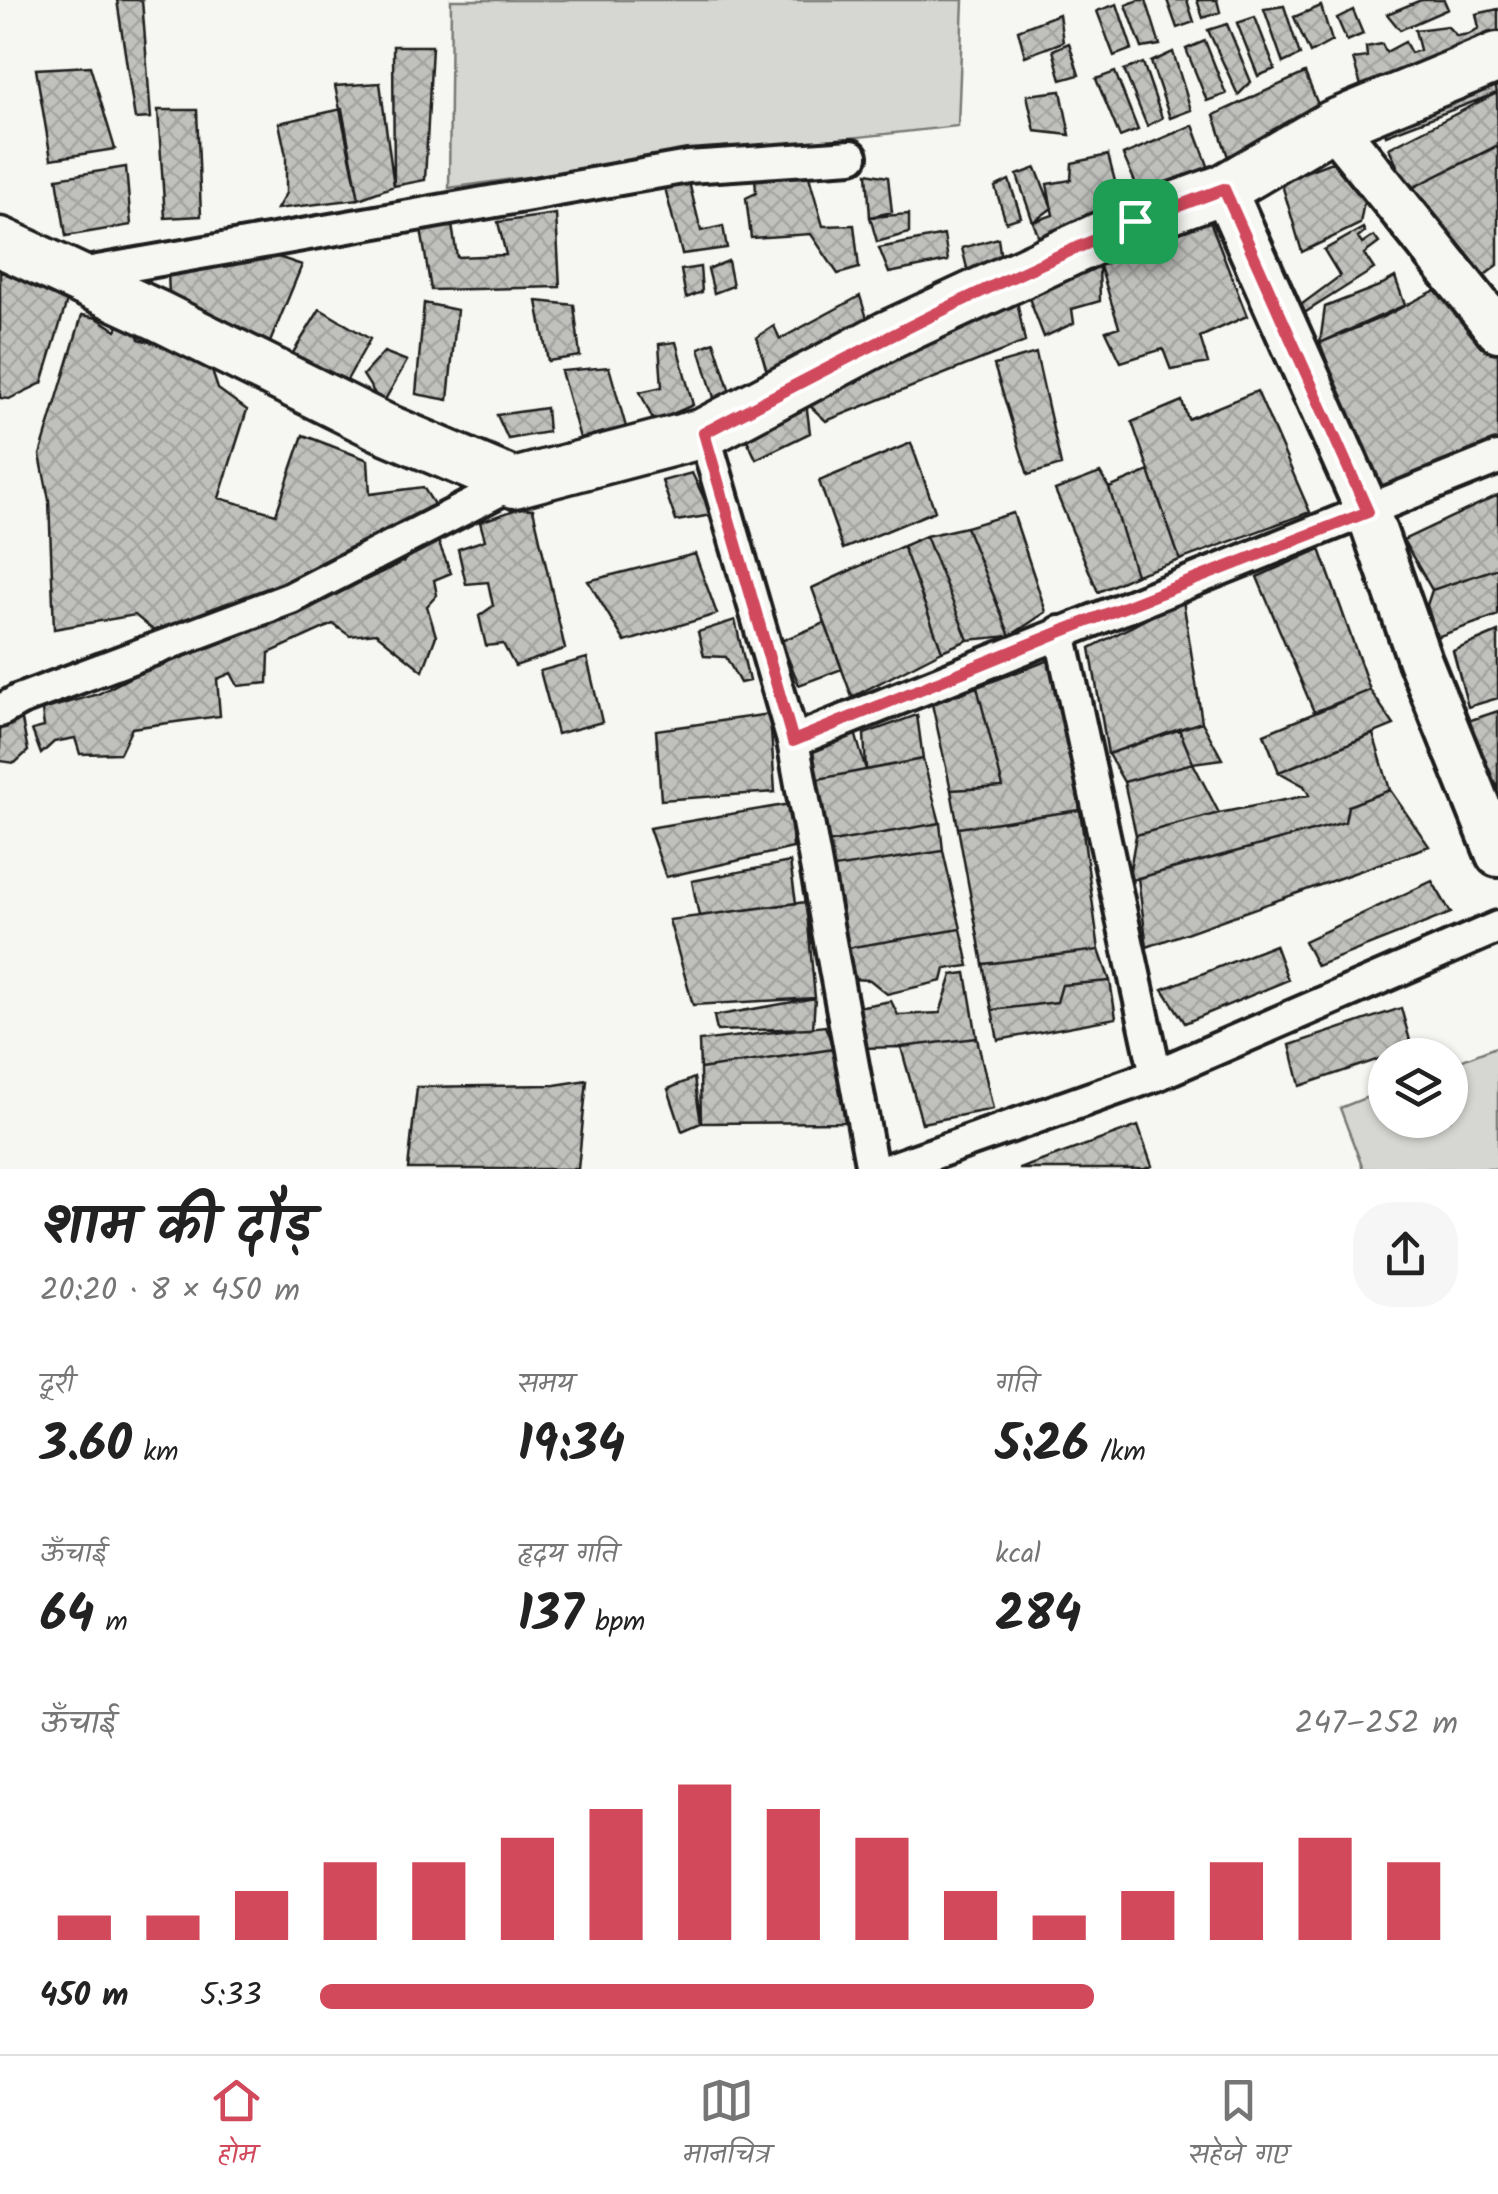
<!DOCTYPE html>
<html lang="hi">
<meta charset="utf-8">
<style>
:root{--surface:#fff;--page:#f6f6f6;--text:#222;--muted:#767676;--line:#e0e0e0;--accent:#d1495b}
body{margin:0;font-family:Kalam,"Playpen Sans Deva",sans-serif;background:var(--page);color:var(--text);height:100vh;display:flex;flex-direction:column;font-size:38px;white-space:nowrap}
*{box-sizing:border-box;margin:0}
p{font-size:32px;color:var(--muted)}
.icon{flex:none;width:55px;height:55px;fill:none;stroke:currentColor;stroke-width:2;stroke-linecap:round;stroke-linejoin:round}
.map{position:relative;height:1169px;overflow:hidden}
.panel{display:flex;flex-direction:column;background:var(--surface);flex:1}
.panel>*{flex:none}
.controls{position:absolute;left:1368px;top:1038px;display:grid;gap:20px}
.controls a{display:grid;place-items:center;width:100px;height:100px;border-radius:50%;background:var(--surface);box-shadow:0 2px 8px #0004;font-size:50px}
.pin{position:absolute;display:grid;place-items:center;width:85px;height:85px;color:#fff;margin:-42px;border-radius:20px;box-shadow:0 5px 15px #0006}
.round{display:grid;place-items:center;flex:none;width:105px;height:105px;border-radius:40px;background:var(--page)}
.head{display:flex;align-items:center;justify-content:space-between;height:170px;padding:0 40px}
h1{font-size:55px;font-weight:700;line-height:75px}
.figures{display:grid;grid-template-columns:repeat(3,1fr);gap:15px;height:170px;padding:10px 40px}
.figures div{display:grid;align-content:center}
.figures b{font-size:50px;font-weight:700}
.figures small{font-size:28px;font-weight:400}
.figures p{font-size:28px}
.chart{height:280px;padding:20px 40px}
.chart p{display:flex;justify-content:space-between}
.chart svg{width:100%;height:180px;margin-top:10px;stroke:var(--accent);stroke-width:6}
ul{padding:0 40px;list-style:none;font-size:32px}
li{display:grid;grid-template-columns:160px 120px 1fr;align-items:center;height:75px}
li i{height:25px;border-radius:12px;background:var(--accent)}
.menu{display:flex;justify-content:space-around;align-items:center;height:140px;border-top:2px solid var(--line);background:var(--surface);font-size:28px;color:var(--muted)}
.menu a{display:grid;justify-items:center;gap:5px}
.menu .active{color:var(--accent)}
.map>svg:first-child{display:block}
</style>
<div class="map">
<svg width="1498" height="1169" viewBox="0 0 1498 1169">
<defs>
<pattern id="building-cross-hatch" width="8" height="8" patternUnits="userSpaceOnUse" patternTransform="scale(2.5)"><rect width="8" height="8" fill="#c0c0bd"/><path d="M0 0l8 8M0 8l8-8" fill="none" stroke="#a4a4a2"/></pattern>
</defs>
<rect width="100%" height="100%" fill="#f6f6f2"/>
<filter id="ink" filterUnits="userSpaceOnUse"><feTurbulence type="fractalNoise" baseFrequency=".01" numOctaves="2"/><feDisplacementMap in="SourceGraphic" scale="20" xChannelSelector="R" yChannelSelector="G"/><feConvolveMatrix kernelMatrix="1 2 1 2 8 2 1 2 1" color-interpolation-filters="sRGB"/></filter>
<g filter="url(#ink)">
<path fill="#d6d6d2" stroke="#797977" stroke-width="2.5" d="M451,0h512l-5,126 -341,38 -168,24z
M1498,1046v123h-135l-23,-61 45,-18v30h65v-55z"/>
<path fill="url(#building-cross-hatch)" stroke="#1c1c1c" stroke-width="2.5" d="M117,0h25l9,118 -16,1z
M1139,0h7l14,45 -18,3 -16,-43z
M1167,0h20l7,22 -17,6z
M1197,0h20l3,12 -17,6z
M1421,0h23l4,9 -48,21 -13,-16z
M1117,4l15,45 -18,7 -17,-45z
M1284,6l16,49 -17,8 -19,-54z
M1321,6l11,35 -22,12 -16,-36z
M1498,9v31l-133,59 -12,-40 14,-2 -1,-10 16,-3 4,8 19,-10 6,11 9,-3 -5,-20 32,-4 10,10 12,-2 10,-6 -3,-14z
M1353,10l10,24 -16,7 -10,-23z
M1059,14l4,28 -38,14 -7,-26z
M1255,17l20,52 -17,7 -21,-53z
M1227,24l24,58 -13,13 -30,-65z
M1205,41l21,53 -19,7 -21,-52z
M1069,43l10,32 -18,5 -8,-30z
M393,46h39l-7,134 -31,6z
M1173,52l18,58 -21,8 -19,-56z
M1143,63l19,55 -15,8 -23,-56z
M90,66l25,83 -64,10 -15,-90z
M1492,69l5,24 -111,42 -4,-22z
M1115,72l23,58 -18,7 -24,-58z
M1305,73l19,46 -90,56 -20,-60z
M380,83l14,103 -35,13 -24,-113z
M1061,91l9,44 -35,-4 -8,-36z
M1497,93l1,52 -90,45 -19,-42z
M342,109l17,90 -82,10 9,-16v-37l-7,-33z
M158,110h39l4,106 -36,2z
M1193,125l21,57 -67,27 -24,-54z
M1498,146v119l-17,13 -73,-88z
M1108,155l16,60 -78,41 -13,-34 20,-7 -6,-31 24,-4 1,-17z
M1351,161l15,29 -6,34 -58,28 -21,-71 48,-18z
M126,167l5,58 -65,11 -9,-58z
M1036,168l16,40 -19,14 -16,-47z
M808,173l15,53 31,-1 5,43 -21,6 -27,-40 -60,4 -5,-40 10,-5 -1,-18z
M867,173l21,4 4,35 -22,5z
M688,178l13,53 22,-5 4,22 -45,6 -18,-70z
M1009,180l12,37 -15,5 -11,-35z
M556,214l4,73 -129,3 -10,-61 31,-4 5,32 49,-2 -8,-33z
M909,214v19l-32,9 -7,-25z
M1208,216l39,100 -47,21 8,26 -37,7 -8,-21 -42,13 -15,-31 13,-4 -20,-64z
M1363,228l2,4 -7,6 4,6 12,-8 5,7 -15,11 10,15 -76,48 -4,-7 46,-34 -16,-26z
M944,235l4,26 -59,12 -10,-25z
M998,238l4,29 -31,17 -9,-36z
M275,256l27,9 -34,82 -99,-49 -1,-29 58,-10z
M728,261l5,25 -19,7 -6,-24z
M1099,263l1,38 -28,8 2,14 -30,14 -17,-44z
M700,267l2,25 -16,6 -5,-28z
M0,271l67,30 -25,82 -33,16 -9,-1z
M1395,277l10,28 -85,38 5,-36 54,-21z
M1449,283l49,69v90l-122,50 -56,-149 65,-27z
M860,296l11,35 -102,48 -12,-42 17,-11 6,13z
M1016,296l9,46 -199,79 -20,-19z
M537,301l37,4 6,51 -32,5z
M424,303l33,7 -9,90 -32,-6z
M320,309l50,30 -23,41 -56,-24z
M82,315l15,3 19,12 5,-9 14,3 4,15 69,20 10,30 29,21 -28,88 57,16 27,-79 65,25 2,34 53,-7 16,25 -209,99 -76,20 -19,-16 -81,14 -5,-129 -9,-45z
M676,342l17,63 -39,17 -14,-30 22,-5 -3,-43z
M714,342l20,62 -15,10 -20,-66z
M384,352l23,9 -25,44 -19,-30z
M1036,353l25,112 -33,10 -34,-110z
M609,367l17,60 -46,11 -19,-67z
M1257,391l53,121 -130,48 -48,-138 50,-21 6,18z
M806,402l4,31 -54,26 -13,-28z
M546,408l2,24 -40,7 -11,-24z
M911,443l24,68 -92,38 -24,-68z
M1149,471l31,89 -44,15 -27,-87z
M692,473l20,42 -36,6 -14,-40z
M1100,473l9,15 27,87 -38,17 -43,-102z
M1498,495v73l-66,22 -29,-50z
M520,508l13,1 32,140 -50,17 -12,-22 -17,2 -7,-30 14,-10 -5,-24 -22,2 -8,-35 27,-9 -5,-18z
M1013,513l33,99 -36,24 -44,-109z
M966,527l44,109 -42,4 -42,-104z
M926,536l42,104 -26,11 -39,-105z
M437,539l14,34 -17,7 3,15 -10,11 9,30 -13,35 -47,-38 -26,3 -17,-12 -64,29 -1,30 -30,3 -7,-13 -14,6 3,37 -88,12 -12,25 -40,1 -5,-16 -21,4 -13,12 -9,-24 12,-3 -2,-17 56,-16 62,-32 100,-36 99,-53 5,8 41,-20 1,-10 16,-2z
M903,546l39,105 -90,46 -40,-109z
M1320,549l50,141 -56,22 -57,-135z
M695,554l22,60 -92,28 -37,-61z
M1498,568v47l-61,22 -10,-32 5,-15z
M1183,600l19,122 -94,32 -18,-106z
M735,620l14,61 -9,2 -14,-26 -22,-1 -6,-24z
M825,623l17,46 -43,16 -18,-44z
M1498,632v66l-30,9 -15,-56z
M587,658l15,64 -45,12 -17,-63z
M1055,658l25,152 -122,18 -7,-38 52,-3 -26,-100z
M977,687l26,100 -52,3 -19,-86z
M1370,690l24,35 -115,47 -15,-38z
M1498,711v77l-36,-65z
M770,714l5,78 -114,8 -5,-70z
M21,715l7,36 -13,12 -15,-2v-35z
M917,715l6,44 -57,11 -2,-36z
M1202,722l20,37 -29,4 -14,-34z
M854,729l12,41 -53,10 -6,-38z
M1179,729l14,34 -69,19 -16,-28z
M1373,734l17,56 -42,16 -3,16 -217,59 8,-46 83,-22 90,-18 -5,-9 -25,-14z
M923,759l17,64 -119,21 -8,-64z
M1193,763l26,50 -83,22 -12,-53z
M1390,790l39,56 -282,101 -9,-69 207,-56 3,-16z
M790,804l3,44 -127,29 -17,-49z
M1080,810l19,140 -116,14 -25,-136z
M940,823l3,28 -109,17 -13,-24z
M943,851l18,78 -114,19 -13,-80z
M790,862l6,41 -97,13 -7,-35z
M1432,881l19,32 -134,53 -13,-25z
M806,902l9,96 -122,7 -24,-85z
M961,929l8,37 -24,3 -3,12 -55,13 -17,-14 -19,-1 -4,-31z
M1275,945l13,35 -103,43 -22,-34z
M1099,950l11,31 -48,4 -5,17 -65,8 -9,-46z
M966,973l11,65 -76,9 -39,1 -5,-41 34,-6 7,14 42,-2 12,-38z
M1110,981l6,37 -118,22 -6,-30 65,-8 5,-17z
M815,998l-2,30 -96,3 -3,-15z
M1401,1008l11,40 -112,38 -10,-41z
M825,1026l9,23 -134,20 -1,-28z
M977,1038l16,71 -71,14 -21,-76z
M834,1049l11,73 -144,1 -1,-54z
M694,1078l7,45 -19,8 -14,-42z
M587,1080l-9,89h-170l9,-82 138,-2z
M1138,1126l14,40 -7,3h-126z"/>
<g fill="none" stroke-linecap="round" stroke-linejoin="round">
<g stroke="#1c1c1c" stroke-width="38">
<path id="street" d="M75,275l613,-108 164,-11
M704,433l89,308 79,428
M1060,632l96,443
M0,711l19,-11 272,-102 223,-115
M793,741l705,-283
M890,1169l266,-94 342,-148"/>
</g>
<g stroke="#1c1c1c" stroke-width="50">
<path id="secondary" d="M1333,125l165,205
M1224,189l144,323 52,149 78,194"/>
</g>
<g stroke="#1c1c1c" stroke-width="55">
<path id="primary" d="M0,242l159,74 223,111 132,56 190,-50 183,-97 248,-115 89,-32 109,-64 165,-68"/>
</g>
<use href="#street" stroke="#f6f6f2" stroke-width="30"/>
<use href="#secondary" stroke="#f6f6f2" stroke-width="42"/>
<use href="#primary" stroke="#f6f6f2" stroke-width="48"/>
</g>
</g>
<g fill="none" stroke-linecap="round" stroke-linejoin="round" filter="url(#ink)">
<g stroke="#fff" stroke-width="20">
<path id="route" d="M1224,189l144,323 -308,120 -267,109 -89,-308c169,-89 339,-179 520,-244z"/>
</g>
<use href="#route" stroke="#d1495b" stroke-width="12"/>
</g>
</svg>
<div class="controls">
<a><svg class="icon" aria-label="layers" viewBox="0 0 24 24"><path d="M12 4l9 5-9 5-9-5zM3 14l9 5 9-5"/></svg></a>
</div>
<div class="pin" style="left:1135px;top:221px;background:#1e9e55"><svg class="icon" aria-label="arrive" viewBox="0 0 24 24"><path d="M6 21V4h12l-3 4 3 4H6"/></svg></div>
</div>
<section class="panel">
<div class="head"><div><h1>शाम की दौड़</h1><p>20:20 · 8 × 450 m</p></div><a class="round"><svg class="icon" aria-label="share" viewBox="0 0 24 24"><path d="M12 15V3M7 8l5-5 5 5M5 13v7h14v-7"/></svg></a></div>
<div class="figures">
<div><p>दूरी</p><b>3.60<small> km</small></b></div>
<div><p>समय</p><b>19:34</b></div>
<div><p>गति</p><b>5:26<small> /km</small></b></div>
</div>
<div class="figures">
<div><p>ऊँचाई</p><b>64<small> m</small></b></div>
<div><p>हृदय गति</p><b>137<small> bpm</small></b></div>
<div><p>kcal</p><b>284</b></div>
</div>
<div class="chart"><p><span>ऊँचाई</span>247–252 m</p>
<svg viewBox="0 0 160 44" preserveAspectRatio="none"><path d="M5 44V38M15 44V38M25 44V32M35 44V25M45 44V25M55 44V19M65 44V12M75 44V6M85 44V12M95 44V19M105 44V32M115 44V38M125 44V32M135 44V25M145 44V19M155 44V25"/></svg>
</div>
<ul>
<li><b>450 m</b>5:33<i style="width:68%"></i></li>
</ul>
</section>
<nav class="menu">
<a class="active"><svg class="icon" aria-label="home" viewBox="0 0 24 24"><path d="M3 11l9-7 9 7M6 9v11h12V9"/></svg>होम</a>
<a><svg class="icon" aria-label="map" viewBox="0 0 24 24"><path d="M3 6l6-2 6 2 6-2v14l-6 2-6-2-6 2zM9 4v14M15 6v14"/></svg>मानचित्र</a>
<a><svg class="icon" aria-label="saved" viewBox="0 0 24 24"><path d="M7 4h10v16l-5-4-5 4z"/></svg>सहेजे गए</a>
</nav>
